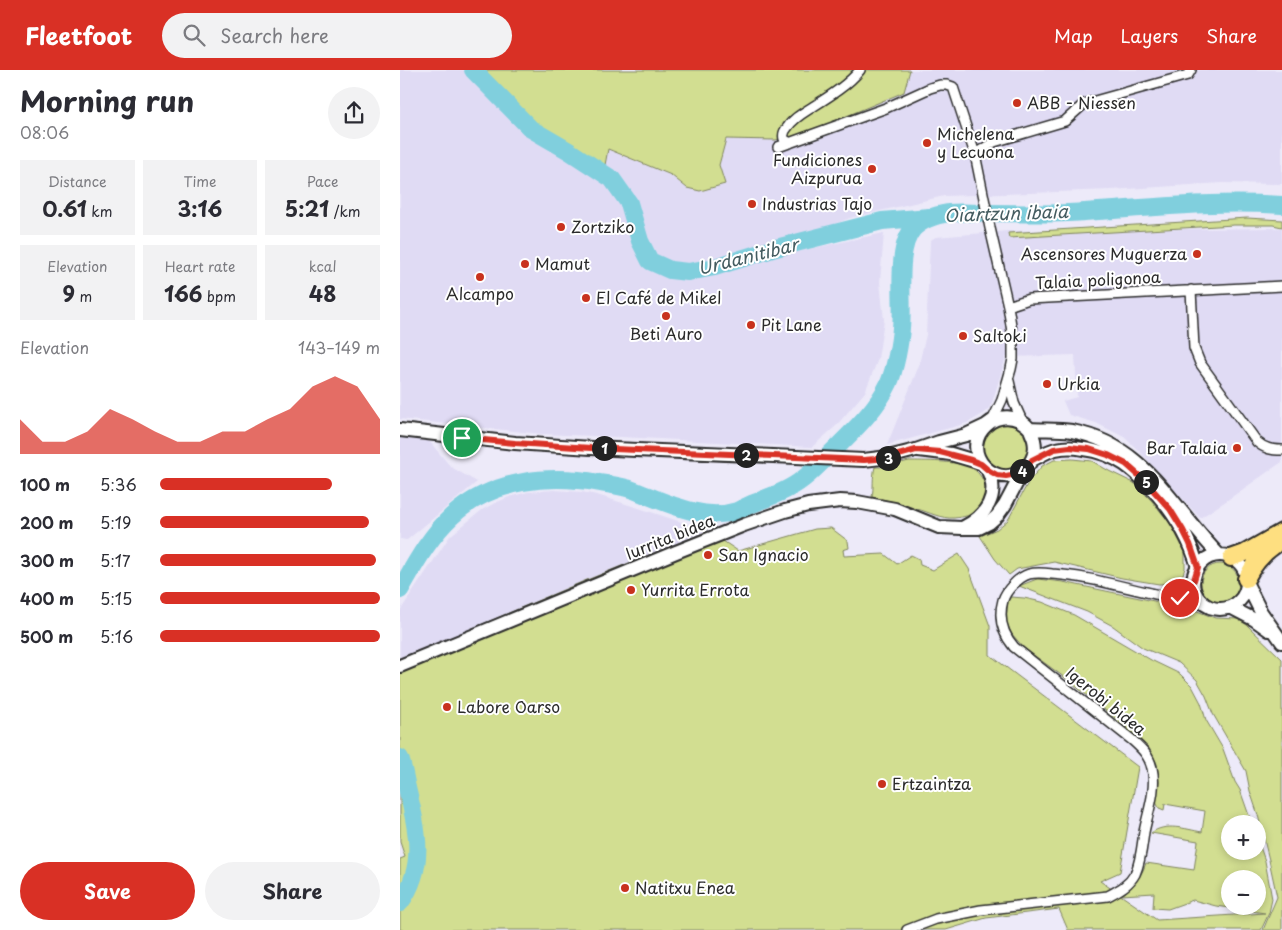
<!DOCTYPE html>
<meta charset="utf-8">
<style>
:root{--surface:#fff;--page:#f2f2f3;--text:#2b2b33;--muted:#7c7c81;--accent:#d93025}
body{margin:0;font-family:"Playpen Sans",sans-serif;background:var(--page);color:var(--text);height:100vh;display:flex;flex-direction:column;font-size:19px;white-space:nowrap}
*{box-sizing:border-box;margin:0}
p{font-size:16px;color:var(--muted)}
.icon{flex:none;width:28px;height:28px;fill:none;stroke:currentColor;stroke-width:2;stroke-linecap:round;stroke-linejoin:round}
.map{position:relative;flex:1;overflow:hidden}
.sheet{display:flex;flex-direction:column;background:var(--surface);width:400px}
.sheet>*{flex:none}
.controls{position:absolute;left:821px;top:745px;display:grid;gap:10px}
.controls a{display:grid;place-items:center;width:45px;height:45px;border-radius:50%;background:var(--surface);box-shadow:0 2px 8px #0003;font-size:25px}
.pin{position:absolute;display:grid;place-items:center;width:42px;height:42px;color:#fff;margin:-21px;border:2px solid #fff;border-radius:50%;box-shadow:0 1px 5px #0007}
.km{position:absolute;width:25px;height:25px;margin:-12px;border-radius:50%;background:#222;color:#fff;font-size:14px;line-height:25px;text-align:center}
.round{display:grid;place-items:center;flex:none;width:52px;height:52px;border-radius:26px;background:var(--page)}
.overview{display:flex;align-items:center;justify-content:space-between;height:85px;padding:0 20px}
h1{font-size:28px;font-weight:700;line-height:38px}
.stats{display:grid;grid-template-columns:repeat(3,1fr);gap:8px;height:85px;padding:5px 20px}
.stats div{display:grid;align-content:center;border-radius:0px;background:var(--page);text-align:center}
.stats b{font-size:21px;font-weight:700}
.stats small{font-size:14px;font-weight:400}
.stats p{font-size:14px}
.chart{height:140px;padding:10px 20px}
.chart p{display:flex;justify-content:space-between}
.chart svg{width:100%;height:90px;margin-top:5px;fill:var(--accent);opacity:.7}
.action{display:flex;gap:10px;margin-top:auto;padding:10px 20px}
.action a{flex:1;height:58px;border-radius:30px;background:var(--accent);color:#fff;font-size:20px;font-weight:700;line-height:58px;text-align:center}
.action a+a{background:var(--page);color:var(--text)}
ul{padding:0 20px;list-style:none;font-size:16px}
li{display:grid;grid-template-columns:80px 60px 1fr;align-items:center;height:38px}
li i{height:12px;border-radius:6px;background:var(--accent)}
header{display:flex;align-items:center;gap:30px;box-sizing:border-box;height:70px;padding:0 25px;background:var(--accent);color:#fff}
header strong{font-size:24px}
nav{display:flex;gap:28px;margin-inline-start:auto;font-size:18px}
.search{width:350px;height:45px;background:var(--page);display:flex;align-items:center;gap:12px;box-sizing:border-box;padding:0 18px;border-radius:28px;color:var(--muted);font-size:19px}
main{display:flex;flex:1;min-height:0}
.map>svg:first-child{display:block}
</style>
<header>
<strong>Fleetfoot</strong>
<div class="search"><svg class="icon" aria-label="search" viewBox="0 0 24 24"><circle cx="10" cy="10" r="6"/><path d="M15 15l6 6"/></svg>Search here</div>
<nav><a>Map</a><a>Layers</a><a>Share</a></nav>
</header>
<main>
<section class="sheet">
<div class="overview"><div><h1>Morning run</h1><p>08:06</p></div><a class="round"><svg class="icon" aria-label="share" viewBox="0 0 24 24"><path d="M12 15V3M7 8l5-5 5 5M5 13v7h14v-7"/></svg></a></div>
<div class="stats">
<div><p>Distance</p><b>0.61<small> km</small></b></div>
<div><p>Time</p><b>3:16</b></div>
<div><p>Pace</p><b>5:21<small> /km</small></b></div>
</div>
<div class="stats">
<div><p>Elevation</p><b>9<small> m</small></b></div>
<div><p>Heart rate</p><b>166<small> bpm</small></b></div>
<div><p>kcal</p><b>48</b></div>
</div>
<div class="chart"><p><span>Elevation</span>143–149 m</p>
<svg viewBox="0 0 160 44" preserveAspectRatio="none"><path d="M0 44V27L10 38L20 38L30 33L40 22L50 27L60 33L70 38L80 38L90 33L100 33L110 27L120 22L130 11L140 6L150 11L160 27V44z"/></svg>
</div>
<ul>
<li><b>100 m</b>5:36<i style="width:78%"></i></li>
<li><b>200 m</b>5:19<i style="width:95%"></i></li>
<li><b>300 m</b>5:17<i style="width:98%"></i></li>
<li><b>400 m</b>5:15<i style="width:100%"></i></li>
<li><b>500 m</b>5:16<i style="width:100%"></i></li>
</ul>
<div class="action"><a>Save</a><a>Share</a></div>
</section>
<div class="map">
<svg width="882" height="860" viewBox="0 0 882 860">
<rect width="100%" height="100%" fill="#edeaf9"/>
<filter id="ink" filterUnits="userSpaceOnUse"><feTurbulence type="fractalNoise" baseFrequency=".02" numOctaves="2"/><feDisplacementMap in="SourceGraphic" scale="10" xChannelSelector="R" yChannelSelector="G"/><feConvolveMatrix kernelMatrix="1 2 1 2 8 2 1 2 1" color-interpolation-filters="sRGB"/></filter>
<g filter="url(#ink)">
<path fill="#e0dbf4" d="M0,0h68l62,63 71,44 12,11 8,10 17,54 9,12 7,7 9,4 19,3 12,-1 72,-19 118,-25 -4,49 4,38 -6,39 -13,33 -29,34 -24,21 -191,-10 -80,-3 -141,-15z
M510,0h372v114l-60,-1 -111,7 -167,6 -94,22 -32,13 -57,17 -58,17 -17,3 -26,-7 -8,-7 -6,-13 -12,-41 -8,-16 -21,-19 2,-16 64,26 16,13 37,-3 -5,-20 7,-26 49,1 129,-48z
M882,158v234l-56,39 -26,17 -60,-66 -16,-15 -28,-14 -27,-8 -6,-14 14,-4 -2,-42 -69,2 -14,46 -4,7 -5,4 -16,9 -10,3 -70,19 31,-77 8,-33 4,-93 2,-3 4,-2 72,-6z
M0,368l29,3 22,26 26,15 -70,58 -7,-1z
M154,420l28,2 15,3 48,15 63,21 -126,51 -182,77v-48l50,-75 32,-26 11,-6 16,-7 19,-5z"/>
<path fill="#d2de91" stroke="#7e845e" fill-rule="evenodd" d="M70,0h440l-6,22 -103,43 -26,5 -49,-1 -7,26 6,19 -25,7 -13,-3 -16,-13 -63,-26 -3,16 -74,-42 -44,-42z
M847,148l35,2v7l-9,-2h-39l-225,13 -1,-5z
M583 377a23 23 0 1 1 46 0a23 23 0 1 1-46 0Z
M672,389l20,2 17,10 25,12 18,18 18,22 15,29v16l-3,9 -8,6 -15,1 -37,-6 -68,-16 -37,7 -8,6 -14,-16 -15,-23 17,-7 11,-9 21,-39 13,-15 12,-6z
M509,391c14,0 49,0 61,6 16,8 21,29 9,42 -6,7 -17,8 -25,9 -13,1 -25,-6 -37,-9 -15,-5 -29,-9 -45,-12 2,-10 0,-19 3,-30h9z
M431,458l17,13 1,7 -6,2 1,6 40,-2 13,10 14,-9 8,4 1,6 13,5 26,-16 10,15 21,57v29l148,112 -18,105 -20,9 57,39 108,-7 -49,-7 -23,-6 -25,9 -15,-1 1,-15 -32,2c12,-9 19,-18 24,-32l48,7 4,-29 -47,-8c15,-11 34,-4 51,-1l3,-21 -40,-7 -1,6 -5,-2 -3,-6 3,-20 -2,-18 -8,-16 -23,-21 -58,-47 -44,-32 -13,-15 -5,-12 2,-20 3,-4 13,1 18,4 32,13 77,45 29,14 12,12 9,17 5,17 17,29 12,33 5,8 12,34h-22v27h28v-10l7,20 7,38 -3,14 -8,17h-193l-9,-21 -73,9 -40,12h-546v-71l5,-2 -5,-15v-183l182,-77 126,-51 30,20 77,-22zM830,809h28v27h-28z
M801 513a19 19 0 1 1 38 0a19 19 0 1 1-38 0Z
M637,509l26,3 129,27 23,9 23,1 9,6 35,34v271h-19l14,-33 -8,-37 -11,-45 -8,-24 -4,-20 -33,-57 -7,-18 -9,-16 -18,-17 -36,-15 -30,-22 -26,-14 -68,-26z"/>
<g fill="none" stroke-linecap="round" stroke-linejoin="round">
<path stroke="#80cfdd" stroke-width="18" d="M73,0l58,59 38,22 43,28 17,24 11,38 10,20 20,9 18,2 27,-5 61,-19 106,-27 47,-4
M0,520c15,-26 29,-53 52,-74 40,-37 97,-42 148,-33 11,2 23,3 33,7 32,12 70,32 104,21 7,-3 13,-7 20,-9 11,-5 22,-8 32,-14 14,-7 27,-20 39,-32 21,-21 48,-45 61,-73 6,-14 11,-40 12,-55 3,-27 -6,-79 12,-99 9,-10 23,-14 36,-16 11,-1 23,0 34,0 28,0 56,1 85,0 71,-4 143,-13 214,-8
M0,688c3,9 5,20 7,30 10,41 20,78 -7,115"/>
<g stroke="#2b2b2b" stroke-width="12">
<path id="street" d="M390,73l-6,-4c-1,-4 0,-8 3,-11 6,-10 18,-16 27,-22 16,-10 35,-22 46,-36
M378,77l108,-39 44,-20 10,-3h7l6,2 22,67 15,74 18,78 5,32v21l-2,10 -9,31 -10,21
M575,84l19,-12 71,-21 19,-17 104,-29 3,-5
M791,220l3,58 6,15 57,79c8,7 15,8 25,8
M608,236l21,-7 253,-13
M609,311l5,22 9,20
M771,526l12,-6 11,-10
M507,860l29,-11 45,-9 127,-14c11,-6 21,-11 27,-22 6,-13 7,-28 9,-42 4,-20 13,-43 8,-64 -3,-13 -11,-20 -20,-28l-118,-93c-12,-14 -16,-29 -11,-47 3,-10 16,-23 26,-26 8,-2 16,-1 23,0 34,2 66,12 99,19 19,5 37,6 56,12"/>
</g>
<g stroke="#2b2b2b" stroke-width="16">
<path id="secondary" d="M630,359c1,4 3,7 4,11 4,17 -8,34 -25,36 -10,1 -18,-3 -24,-9 -28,-29 17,-70 45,-38 14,1 28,0 42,2 74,14 99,75 147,124
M0,360l115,13 76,5 273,12 24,-3 28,-7 23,-8 27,-7 19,-9
M519,380l32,4 30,9
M632,390c8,-4 15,-9 24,-11 9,-2 18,-2 27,0 33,4 52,21 74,45 19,22 33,45 41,73
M564,457c22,-11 36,-32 24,-56
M793 512a27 27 0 1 1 54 0a27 27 0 1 1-54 0Z
M847,514l14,28 21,30
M830,537l25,13 14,10
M0,596l276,-114 68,-27 41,-14 23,-6 32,-4 17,1 38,7 44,18 23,1h17l10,-5 8,-7 8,-11 19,-36"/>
</g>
<g stroke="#2b2b2b" stroke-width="20">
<path id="highway" d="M831,488l14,-5 37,-21
M846,509c7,-14 16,-25 29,-34"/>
</g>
<use href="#street" stroke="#fff" stroke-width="9"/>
<use href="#secondary" stroke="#fff" stroke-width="12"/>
<use href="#highway" stroke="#fedf80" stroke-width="16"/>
</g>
</g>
<g fill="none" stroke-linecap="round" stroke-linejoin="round" filter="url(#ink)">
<g stroke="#fff" stroke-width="10">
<path id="route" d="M62,368l53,5 76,5 273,12 24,-2 28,-8 24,2 31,8 10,4 7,6 9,5 9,1 10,-2 8,-4 8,-10 22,-11 16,-2 8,1 11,1 19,6 18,9 18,16 26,29 13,21 7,14 8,23 -4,13 -11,10 -13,6 10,2"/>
</g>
<use href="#route" stroke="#d93025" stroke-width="6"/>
</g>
<g fill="#c8321e" stroke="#fff" stroke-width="2">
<circle cx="617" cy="33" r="5"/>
<circle cx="527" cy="73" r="5"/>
<circle cx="472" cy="99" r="5"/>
<circle cx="352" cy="134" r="5"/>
<circle cx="161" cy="157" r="5"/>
<circle cx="797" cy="184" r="5"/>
<circle cx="125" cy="194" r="5"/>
<circle cx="80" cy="207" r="5"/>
<circle cx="186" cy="228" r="5"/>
<circle cx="266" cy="246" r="5"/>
<circle cx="351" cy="255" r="5"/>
<circle cx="563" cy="266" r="5"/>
<circle cx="647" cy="314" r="5"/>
<circle cx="837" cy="378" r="5"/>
<circle cx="308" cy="485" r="5"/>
<circle cx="231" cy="520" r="5"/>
<circle cx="47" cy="637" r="5"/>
<circle cx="482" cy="714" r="5"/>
<circle cx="225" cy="818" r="5"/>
</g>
<g text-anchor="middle" stroke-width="4" stroke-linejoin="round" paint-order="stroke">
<g font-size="16" fill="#2b2b2b" stroke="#fff" text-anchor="start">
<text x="627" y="39">ABB - Niessen</text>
<text x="537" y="70">Michelena<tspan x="537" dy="18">y Lecuona</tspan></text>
<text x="462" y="96" text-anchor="end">Fundiciones<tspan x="462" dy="18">Aizpurua</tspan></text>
<text x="362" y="140">Industrias Tajo</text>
<text x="171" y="163">Zortziko</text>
<text x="787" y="190" text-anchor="end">Ascensores Muguerza</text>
<text x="135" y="200">Mamut</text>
<text x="80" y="230" text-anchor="middle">Alcampo</text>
<text x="196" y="234">El Café de Mikel</text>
<text x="361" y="261">Pit Lane</text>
<text x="266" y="270" text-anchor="middle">Beti Auro</text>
<text x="573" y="272">Saltoki</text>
<text x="657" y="320">Urkia</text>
<text x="827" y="384" text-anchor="end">Bar Talaia</text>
<text x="318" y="491">San Ignacio</text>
<text x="241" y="526">Yurrita Errota</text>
<text x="57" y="643">Labore Oarso</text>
<text x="492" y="720">Ertzaintza</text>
<text x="235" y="824">Natitxu Enea</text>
</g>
<g font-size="16" fill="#2b2b2b" stroke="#fff">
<text transform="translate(698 210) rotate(-3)" y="6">Talaia poligonoa</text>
<text transform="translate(270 467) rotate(-22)" y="6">Iurrita bidea</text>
<text transform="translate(706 631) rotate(39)" y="6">Igerobi bidea</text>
</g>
<g font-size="18" font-style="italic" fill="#445c60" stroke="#fff">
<text transform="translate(606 144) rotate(-2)" y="6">Oiartzun ibaia</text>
<text transform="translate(348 187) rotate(-14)" y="6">Urdanitibar</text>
</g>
</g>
</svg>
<div class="controls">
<a>+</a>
<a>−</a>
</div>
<div class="pin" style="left:62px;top:368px;background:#1e9e55"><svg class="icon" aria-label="arrive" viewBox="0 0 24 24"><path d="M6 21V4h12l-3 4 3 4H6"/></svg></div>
<div class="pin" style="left:780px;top:528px;background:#d93025"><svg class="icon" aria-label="check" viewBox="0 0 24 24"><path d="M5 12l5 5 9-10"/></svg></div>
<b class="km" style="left:204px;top:378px">1</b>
<b class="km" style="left:346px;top:385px">2</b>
<b class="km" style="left:488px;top:388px">3</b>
<b class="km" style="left:622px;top:401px">4</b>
<b class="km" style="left:746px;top:412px">5</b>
</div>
</main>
